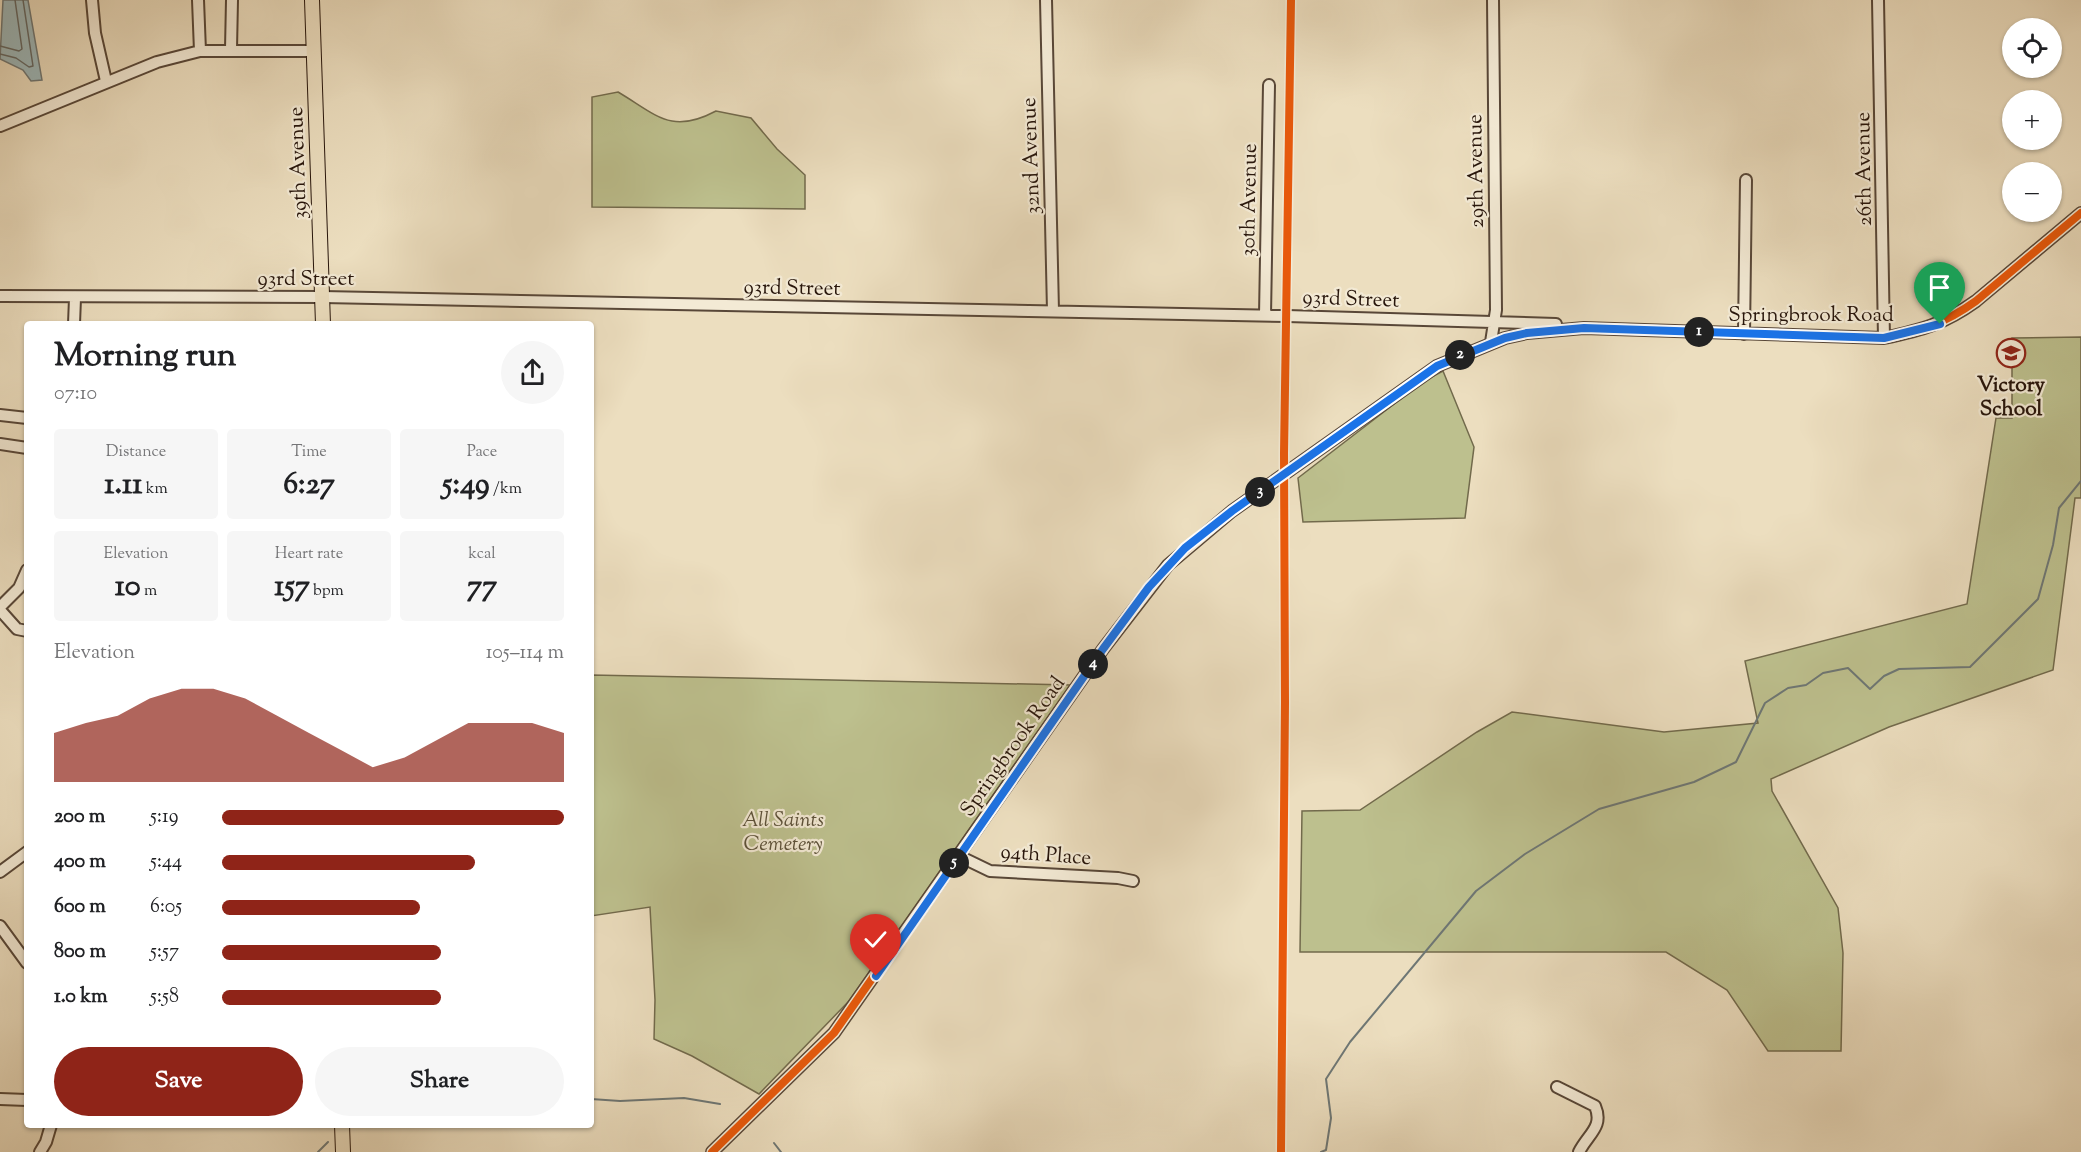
<!DOCTYPE html>
<meta charset="utf-8">
<style>
:root{--surface:#fff;--page:#f6f6f6;--text:#202124;--muted:#757577;--accent:#8f2418}
body{margin:0;font-family:"Sorts Mill Goudy",serif;background:var(--page);color:var(--text);height:100vh;display:flex;flex-direction:column;font-size:22px;white-space:nowrap}
*{box-sizing:border-box;margin:0}
p{font-size:20px;color:var(--muted)}
.icon{flex:none;width:33px;height:33px;fill:none;stroke:currentColor;stroke-width:2;stroke-linecap:round;stroke-linejoin:round}
.map{position:relative;flex:1;overflow:hidden}
.drawer{position:absolute;left:24px;top:321px;width:570px;height:807px;display:flex;flex-direction:column;background:var(--surface);border-radius:6px;box-shadow:0 2px 4px #0004}
.drawer>*{flex:none}
.fabs{position:absolute;left:2002px;top:18px;display:grid;gap:12px}
.fabs a{display:grid;place-items:center;width:60px;height:60px;border-radius:50%;background:var(--surface);box-shadow:0 2px 4px #0004;font-size:30px}
.pin{position:absolute;display:grid;place-items:center;width:51px;height:51px;color:#fff;margin:-62px -26px;border-radius:50% 50% 50% 0;rotate:-45deg;box-shadow:0 0 6px #0007}
.pin .icon{rotate:45deg}
.km{position:absolute;width:30px;height:30px;margin:-15px;border-radius:50%;background:#222;color:#fff;font-size:16px;line-height:30px;text-align:center}
.round{display:grid;place-items:center;flex:none;width:63px;height:63px;border-radius:32px;background:var(--page)}
.head{display:flex;align-items:center;justify-content:space-between;height:102px;padding:0 30px}
h1{font-size:33px;font-weight:800;line-height:45px}
.stats{display:grid;grid-template-columns:repeat(3,1fr);gap:9px;height:102px;padding:6px 30px}
.stats div{display:grid;align-content:center;border-radius:6px;background:var(--page);text-align:center}
.stats b{font-size:30px;font-weight:800}
.stats small{font-size:16px;font-weight:400}
.stats p{font-size:16px}
.chart{height:168px;padding:12px 30px}
.chart p{display:flex;justify-content:space-between}
.chart svg{width:100%;height:108px;margin-top:6px;fill:var(--accent);opacity:.7}
.cta{display:flex;gap:12px;margin-top:auto;padding:12px 30px}
.cta a{flex:1;height:69px;border-radius:36px;background:var(--accent);color:#fff;font-size:24px;font-weight:800;line-height:69px;text-align:center}
.cta a+a{background:var(--page);color:var(--text)}
ul{padding:0 30px;list-style:none;font-size:20px}
li{display:grid;grid-template-columns:96px 72px 1fr;align-items:center;height:45px}
li i{height:15px;border-radius:8px;background:var(--accent)}
.map>svg:first-child{display:block}
</style>
<div class="map">
<svg width="2081" height="1152" viewBox="0 0 2081 1152">
<rect width="100%" height="100%" fill="#ecdebf"/>
<filter id="stains"><feTurbulence type="fractalNoise" baseFrequency=".00333" numOctaves="4"/><feColorMatrix values="0 0 0 0 .2 0 0 0 0 .09 0 0 0 0 .02 0 0 0 .5 -.17"/></filter>
<radialGradient id="worn" r=".72"><stop offset=".6" stop-color="#630" stop-opacity="0"/><stop offset="1" stop-color="#630" stop-opacity=".3"/></radialGradient>
<path fill="#bdc08e" stroke="#726a4c" stroke-width="1.5" d="M618,92c39,23 53,43 98,19l35,7 26,31 28,26v34l-213,-2v-110z
M2081,337v161h-6l-22,172 -164,57 -118,52 1,12 66,117 5,45 -2,98h-73l-41,-61 -61,-38h-366l2,-141 58,-1 117,-78 35,-20 152,20 94,-9 -13,-62 222,-57 29,-186h16v-80z
M1443,371l31,76 -9,71 -162,4 -5,-44 126,-97z
M591,675l479,10 -221,316 -90,93 -67,-38 -38,-17 1,-39 -5,-93 -59,9z"/>
<path fill="#9db9bc" stroke="#6e7775" stroke-width="1.5" d="M3,0h25l14,80 -11,1 -8,-11 -23,-11z"/>
<g fill="none" stroke-linecap="round" stroke-linejoin="round">
<path stroke="#626764" stroke-width="1.5" d="M0,46l19,5 3,-2 -7,-49
M0,54l16,4 13,9 4,-1 -10,-66"/>
<path stroke="#6e7775" stroke-width="2" d="M591,1099l29,2 64,-3 36,6
M364,1126l1,-1
M774,1143l7,9
M318,1152l10,-10
M1321,1152l5,-2 5,-32 -5,-39 24,-37 126,-151 49,-37 74,-45 95,-27 42,-20 29,-59 23,-15 18,-3 17,-12 25,-5 22,21 14,-13 15,-7 71,-2 68,-68 15,-54 6,-37 22,-27"/>
<g stroke="#584738" stroke-width="14">
<path id="minor" d="M92,0l3,33 11,48
M198,0l2,51
M1046,0l7,311
M1878,0l6,338
M231,49l1,-49
M0,126l157,-64 43,-11h114
M0,296l323,1 964,19 269,8
M1265,315l4,-230
M74,324l1,-26
M1744,334l2,-154
M1491,342l5,-32 -3,-310
M0,415l27,3
M0,444l27,4
M0,607l19,-19 8,-18
M0,610l17,19 10,2
M959,856l31,15 128,7 15,3
M0,872l27,-20
M0,926l27,37
M1557,1087l38,19c9,21 -7,28 -16,46
M0,1099l27,1
M40,1152l6,-10 5,-17
M712,1152l122,-119 269,-384 65,-84 64,-54 205,-145 68,-28 22,-5 57,-5 300,10c38,-8 60,-14 92,-37l105,-88"/>
</g>
<g stroke="#27150b" stroke-width="16">
<path id="major" d="M312,0l11,324
M342,1125l1,27"/>
</g>
<use href="#minor" stroke="#f3ead5" stroke-width="10"/>
<use href="#major" stroke="#ecdebf" stroke-width="14"/>
<g stroke="#f3ead5" stroke-width="11">
<path id="cycleway" d="M712,1152l122,-119 269,-384 65,-84 64,-54 205,-145 68,-28 22,-5 57,-5 300,10c38,-8 60,-14 92,-37l105,-88
M1281,1152l4,-450 -1,-249 7,-453"/>
</g>
<use href="#cycleway" stroke="#e8590c" stroke-width="8"/>
</g>
<g fill="none" stroke-linecap="round" stroke-linejoin="round">
<g stroke="#fff" stroke-width="12">
<path id="route" d="M876,976l227,-327 46,-62 36,-39 47,-37 205,-145 68,-28 22,-5 57,-5 300,10 56,-14"/>
</g>
<use href="#route" stroke="#1a73e8" stroke-width="8"/>
</g>
<defs>
<g id="school-ring" transform="scale(1.5)"><circle r="9.5" fill="#f3ead5" stroke="#8f2418" stroke-width="1.5"/><path d="M0-5L7-2L0 1L-7-2ZM-4 1L0 2.5L4 1V4Q0 6-4 4Z" fill="#8f2418"/></g>
</defs>
<g fill-rule="evenodd">
<use href="#school-ring" x="2011" y="353"/>
</g>
<g text-anchor="middle" stroke-width="4.5" stroke-linejoin="round" paint-order="stroke">
<g font-size="21" fill="#27150b" stroke="#f3ead5">
<text transform="translate(1030 156) rotate(-92)" y="7">32nd Avenue</text>
<text transform="translate(297 163) rotate(-92)" y="7">39th Avenue</text>
<text transform="translate(1863 169) rotate(-91)" y="7">26th Avenue</text>
<text transform="translate(1475 171) rotate(-91)" y="7">29th Avenue</text>
<text transform="translate(1248 200) rotate(-89)" y="7">30th Avenue</text>
<text x="306" y="285">93rd Street</text>
<text transform="translate(792 287) rotate(1)" y="7">93rd Street</text>
<text transform="translate(1351 298) rotate(2)" y="7">93rd Street</text>
<text x="1811" y="321">Springbrook Road</text>
<text transform="translate(1012 746) rotate(-55)" y="7">Springbrook Road</text>
<text transform="translate(1046 854) rotate(4)" y="7">94th Place</text>
</g>
<g font-size="21" font-weight="bold" fill="#27150b" stroke="#f3ead5">
<text x="2011" y="391">Victory<tspan x="2011" dy="24">School</tspan></text>
</g>
<g font-size="21" font-style="italic" fill="#5c5139" stroke="#f3ead5">
<text x="783" y="826">All Saints<tspan x="783" dy="24">Cemetery</tspan></text>
</g>
</g>
<rect width="100%" height="100%" filter="url(#stains)"/>
<rect width="100%" height="100%" fill="url(#worn)"/>
</svg>
<div class="fabs">
<a><svg class="icon" aria-label="locate" viewBox="0 0 24 24"><circle cx="12" cy="12" r="6"/><path d="M12 2v4M12 18v4M2 12h4M18 12h4"/></svg></a>
<a>+</a>
<a>−</a>
</div>
<div class="pin" style="left:1940px;top:324px;background:#1e9e55"><svg class="icon" aria-label="arrive" viewBox="0 0 24 24"><path d="M6 21V4h12l-3 4 3 4H6"/></svg></div>
<div class="pin" style="left:876px;top:976px;background:#d93025"><svg class="icon" aria-label="check" viewBox="0 0 24 24"><path d="M5 12l5 5 9-10"/></svg></div>
<b class="km" style="left:1699px;top:332px">1</b>
<b class="km" style="left:1460px;top:355px">2</b>
<b class="km" style="left:1260px;top:492px">3</b>
<b class="km" style="left:1093px;top:664px">4</b>
<b class="km" style="left:954px;top:863px">5</b>
<section class="drawer">
<div class="head"><div><h1>Morning run</h1><p>07:10</p></div><a class="round"><svg class="icon" aria-label="share" viewBox="0 0 24 24"><path d="M12 15V3M7 8l5-5 5 5M5 13v7h14v-7"/></svg></a></div>
<div class="stats">
<div><p>Distance</p><b>1.11<small> km</small></b></div>
<div><p>Time</p><b>6:27</b></div>
<div><p>Pace</p><b>5:49<small> /km</small></b></div>
</div>
<div class="stats">
<div><p>Elevation</p><b>10<small> m</small></b></div>
<div><p>Heart rate</p><b>157<small> bpm</small></b></div>
<div><p>kcal</p><b>77</b></div>
</div>
<div class="chart"><p><span>Elevation</span>105–114 m</p>
<svg viewBox="0 0 160 44" preserveAspectRatio="none"><path d="M0 44V24L10 20L20 17L30 10L40 6L50 6L60 10L70 17L80 24L90 31L100 38L110 34L120 27L130 20L140 20L150 20L160 24V44z"/></svg>
</div>
<ul>
<li><b>200 m</b>5:19<i style="width:100%"></i></li>
<li><b>400 m</b>5:44<i style="width:74%"></i></li>
<li><b>600 m</b>6:05<i style="width:58%"></i></li>
<li><b>800 m</b>5:57<i style="width:64%"></i></li>
<li><b>1.0 km</b>5:58<i style="width:64%"></i></li>
</ul>
<div class="cta"><a>Save</a><a>Share</a></div>
</section>
</div>
